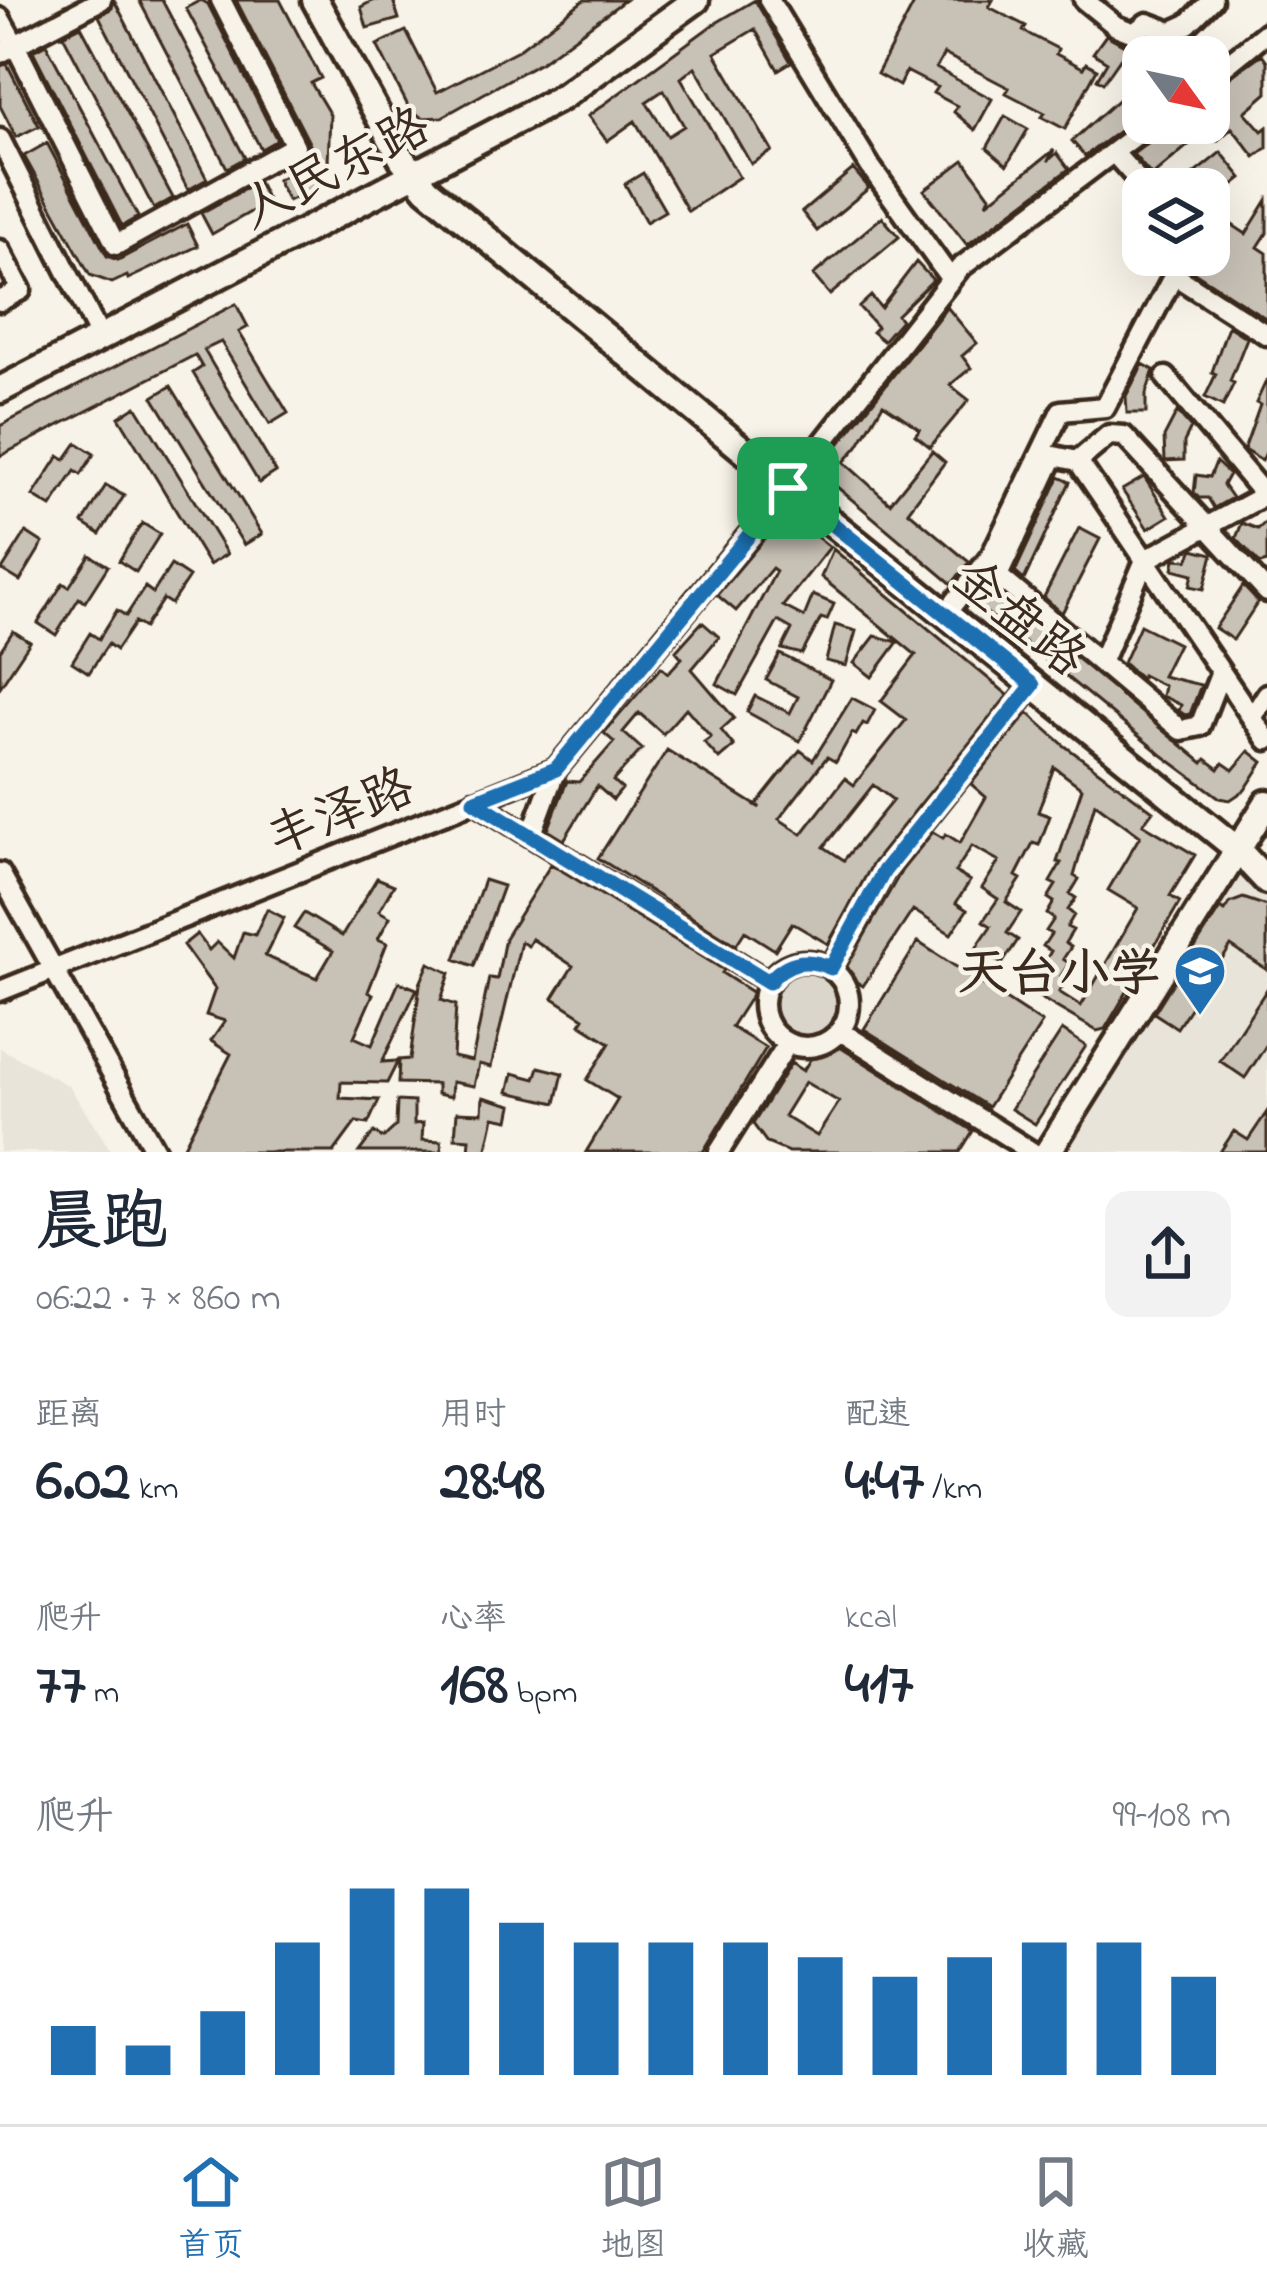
<!DOCTYPE html>
<html lang="zh">
<meta charset="utf-8">
<style>
:root{--surface:#fff;--page:#f2f2f3;--text:#1f2937;--muted:#747a83;--line:#e0e1e3;--accent:#1f6fb2}
body{margin:0;font-family:"Indie Flower","LXGW WenKai TC",sans-serif;background:var(--page);color:var(--text);height:100vh;display:flex;flex-direction:column;font-size:45px;white-space:nowrap}
*{box-sizing:border-box;margin:0}
p{font-size:39px;color:var(--muted)}
.icon{flex:none;width:66px;height:66px;fill:none;stroke:currentColor;stroke-width:2;stroke-linecap:round;stroke-linejoin:round}
.map{position:relative;height:1152px;overflow:hidden}
.panel{display:flex;flex-direction:column;background:var(--surface);flex:1}
.panel>*{flex:none}
.needle{width:78px;rotate:123deg}
.controls{position:absolute;left:1122px;top:36px;display:grid;gap:24px}
.controls a{display:grid;place-items:center;width:108px;height:108px;border-radius:24px;background:var(--surface);box-shadow:0 12px 48px #0002;font-size:60px}
.pin{position:absolute;display:grid;place-items:center;width:102px;height:102px;color:#fff;margin:-51px;border-radius:24px;box-shadow:0 6px 18px #0006}
.round{display:grid;place-items:center;flex:none;width:126px;height:126px;border-radius:24px;background:var(--page)}
.overview{display:flex;align-items:center;justify-content:space-between;height:204px;padding:0 36px}
h1{font-size:66px;font-weight:700;line-height:90px}
.stats{display:grid;grid-template-columns:repeat(3,1fr);gap:18px;height:204px;padding:12px 36px}
.stats div{display:grid;align-content:center}
.stats b{font-size:60px;font-weight:700}
.stats small{font-size:33px;font-weight:400}
.stats p{font-size:33px}
.chart{height:336px;padding:24px 36px}
.chart p{display:flex;justify-content:space-between}
.chart svg{width:100%;height:216px;margin-top:12px;stroke:var(--accent);stroke-width:6}
.tabs{display:flex;justify-content:space-around;align-items:center;height:168px;border-top:3px solid var(--line);background:var(--surface);font-size:33px;color:var(--muted)}
.tabs a{display:grid;justify-items:center;gap:6px}
.tabs .current{color:var(--accent)}
.map>svg:first-child{display:block}
</style>
<div class="map">
<svg width="1267" height="1152" viewBox="0 0 1267 1152">
<rect width="100%" height="100%" fill="#f7f3e8"/>
<filter id="ink" filterUnits="userSpaceOnUse"><feTurbulence type="fractalNoise" baseFrequency=".00833" numOctaves="2"/><feDisplacementMap in="SourceGraphic" scale="24" xChannelSelector="R" yChannelSelector="G"/><feConvolveMatrix kernelMatrix="1 2 1 2 8 2 1 2 1" color-interpolation-filters="sRGB"/></filter>
<g filter="url(#ink)">
<path fill="#e9e4d9" d="M1237,849l30,32v271h-219z
M0,1048l69,38 43,66h-112z"/>
<path fill="#dbd6cb" stroke="#8b8074" stroke-width="3" d="M763 1004a43 43 0 1 1 86 0a43 43 0 1 1-86 0Z"/>
<path fill="#c8c1b6" stroke="#3b2a1e" stroke-width="3" fill-rule="evenodd" d="M114,0l93,179 -19,11 -89,-174 13,-8z
M139,0h23l83,158 -18,10z
M201,0l7,4 69,136 -16,9 -75,-141z
M236,0h44l41,78 -10,5 19,32 -2,48 -7,3z
M374,0h19l6,19 -32,9 -6,-21z
M584,0h41l-83,61 -100,56 -20,1 -13,-10 -32,-63 29,-14 31,61 81,-42z
M755,0l36,62 -13,8 -23,-41 -40,24 57,98 -21,13 -56,-97 -14,11 58,99 -51,34 -53,-90 -28,20 -19,-25 123,-90zM664,90l20,36 -16,10 -22,-34z
M916,0h77l-4,7 37,19 -3,5 35,18 -2,5 27,14 3,-5 11,6 -32,60 -23,-12 3,-4 -39,-20 3,-5 -65,-34 -8,14 56,31 -17,31 -21,-18 3,-6 -24,-13 4,-6 -31,-16 -7,15 -22,-12z
M81,26l92,172 -19,11 -91,-174z
M1106,35l22,12 -25,36 -6,-4 10,-17 -14,-9z
M46,44l92,173 -16,9 -89,-175z
M1262,54l5,7v32l-22,19 17,19 5,-4v21l-12,9 -23,-29 -15,13 -12,-14 4,-4v-31z
M7,64l32,62 -23,11 -16,-31v-40z
M1121,97l17,20 -53,39 -13,-15z
M1005,116l23,13 -21,36 -20,-17z
M1165,123h23l11,13 -47,40 -19,-22 28,-21z
M47,143l60,113 11,4 69,-36 11,22 -70,33 -1,-3 -15,7 -22,-8 -66,-119z
M1054,150l-6,11 9,-8 12,16 -102,76 -43,-55 40,-30 26,36 -3,7z
M1221,152l21,26 -33,26v-15h-34z
M312,161l12,22 -36,18 -11,-21z
M853,169l16,19 -52,43 -15,-19z
M643,173l22,38 -19,11 -21,-38z
M258,182l10,20 -56,32 -11,-21z
M1267,200v33l-9,14 9,6v66l-76,-49 5,-15h13v-24l10,-15 27,18z
M882,217l17,20 -69,58 -17,-20z
M916,262l17,18 -36,35 4,5 -18,21 -11,-9 5,-5 -18,-20 12,-11 10,12z
M236,304l12,23 -9,5 49,81 -18,11 -49,-82 -17,8 72,122 -17,11 -66,-110 9,-6 -7,-12 -195,101v-30z
M947,307l30,36 -15,13 9,12 -21,17 19,15 -39,47 -15,-12 5,-6 -37,-25 -25,42 -14,16 46,41 42,-52 13,11 -37,49 61,51 -17,22 -134,-113z
M1228,326l19,12 -17,43 4,2 -11,23 -18,-9 11,-23 -4,-2z
M1143,364l11,6 -8,24v19h-19l-1,-17z
M1267,379v71l-5,11 -18,-11 16,-45 -4,-2z
M171,386l91,148 -18,11 -91,-148z
M136,406l91,148 -18,11 -90,-148z
M1177,412l14,16 -7,14v18l-19,1 -1,-24z
M77,443l17,11 -13,21 -6,-4 -24,36 -18,-11 26,-40 6,4z
M1216,462l13,12 -6,11 9,13 -18,10 -6,-10h-9l-5,-5 2,-18 14,2z
M1059,477l11,5 -46,98 -9,-8z
M1144,477l25,39 -21,13 -26,-39z
M106,485l18,11 -24,38 -17,-11z
M786,513l44,34 -47,59 21,11 9,-22 21,9 -7,16 -6,-2 -19,36 -20,-5 10,-20 -14,-8 -41,74 -20,-11 59,-113 -4,-3 -36,43 -19,-16z
M1267,521v41l-7,2 -24,-26 6,-15 16,6z
M142,523l18,11 -24,38 -17,-11z
M1079,528l21,11 -38,74 -18,-16z
M26,532l17,11 -23,38 -18,-11z
M833,549l175,146 -135,168 -45,81 -36,-21 -17,27 -30,-19 -9,14 -138,-87 69,-108 93,58 -3,-4 43,-54 13,10 39,-62 23,12 -8,15 -4,-2 -7,12 -4,-2 -16,29 -9,-5 -48,62 23,15 43,-56 9,7 52,-65 -25,-19 35,-46 -95,-78zM873,785l20,15 -49,60 -20,-13z
M1193,549l20,5 -9,35 -14,-3 3,-12 -20,-5 2,-10 13,1z
M90,555l18,11 -23,36 -6,-4 -23,37 -18,-12 25,-40 6,4z
M171,565l18,12 -18,27 -8,-5 -19,29 -9,-6 -19,28 -8,-6 -19,29 -17,-11 18,-29 9,6 18,-29 9,6 19,-29 8,6z
M986,584l26,21 -10,20 -30,-23z
M1243,586l15,16 -25,38 -18,-12z
M1022,613l181,150 3,-4 13,10 4,-6 10,7 16,-19 14,11 -18,28 -15,10 -10,-2 -58,-43 -154,-126z
M702,622l17,15 -27,32 42,49 -13,12 13,16 -15,13 -15,-17 7,-5 -25,-29 -23,26 -24,-21 -16,19 19,17 -29,32 9,8 -9,11 -16,-14 -33,54 -16,-10 19,-49 12,1 35,-40 -10,-9 57,-66 7,6 14,-15 -6,-7z
M835,625l21,6 -10,35 -20,-5z
M1140,625l38,19 -16,32 39,9 -11,29 -5,1 -6,-4 2,-6 -19,-9 2,-10 -22,-11 -1,4 -18,-16z
M13,631l17,11 -30,45v-36z
M875,636l23,6 -26,35 -18,-14z
M780,654l51,26 -31,61 -53,-29 8,-16 35,17 8,-16 -32,-17z
M1028,713l37,33 88,65 -10,13 52,31 -25,41 10,6 -75,127 -8,2 -58,-34 8,-12 -6,-4 8,-12 -6,-4 8,-14 -8,-5 8,-12 -5,-3 8,-12 -7,-5 7,-12 -6,-4 8,-13 -6,-3 11,-19 -4,-1 25,-74 -28,-21 -16,45 12,4 -11,29 -6,-2 -17,33 5,3 -15,23 15,10 -14,21 11,7 -16,24 -26,-16 15,-22 -8,-5 15,-22 -16,-11 17,-27 -27,-15 -17,26 15,9 -14,22 11,7 -16,24 -38,-24 -50,76 -8,-5 -8,-15 55,-96 31,-38 10,6 3,-4 14,9 26,-46 -15,-13zM1095,803l45,33 -32,54 30,18 -57,98 -22,-14 8,-12 -6,-4 8,-13 -6,-4 8,-12 -6,-4 8,-13 -6,-3 7,-12 -6,-5 8,-12 -6,-4 9,-15 -5,-3z
M551,864l173,106 -2,3 31,20 -22,34 35,21 -63,104h-117l32,-53 -31,-19 23,-37 -30,-19 4,-6 -31,-20 20,-32 -41,-27 -4,7 -7,-4 -30,125 -12,-3 -5,22 -22,-4 -1,15 -14,-3v-10l-39,-1 1,-23 11,-1 10,-75 9,-21 21,10 -9,27 15,5 -3,52 19,4 17,-83 8,1 8,-41z
M377,878l17,7 -15,26 11,6 -12,22 9,4 -19,49 5,2 -19,43 18,8 27,-63 18,7 -35,73 16,-1 -11,22 -46,-1 -1,16 39,2 -11,24 -12,-2 -22,30h-153l50,-98 -20,-13 14,-20 -19,-6 9,-26 -32,-44 14,-11 12,16 8,-8 17,16 9,-26 12,3 12,-26 17,9 -19,38 52,22 16,-27 -39,-23 10,-15 38,23z
M484,880l19,6 -29,80 -19,-7z
M1243,898l24,8v64l-36,-24 -54,82 -23,-15 66,-105 5,3 5,-8z
M918,942l124,81 -54,84 -124,-78z
M1267,989v55l-22,34 -25,-17z
M1062,1030l24,16 -51,78 -24,-15z
M838,1046l135,85 -13,21h-172l-21,-9 -14,-19 38,-61 12,8 8,-13zM805,1082l34,20 -22,34 -33,-20z
M539,1067l24,6 -7,30 -48,-11 5,-19 22,6z
M483,1097l29,8 -3,15 -15,-3 -8,35h-17l1,-13 -15,-1 2,-26 25,1z
M397,1101l17,1v22l9,-1 -1,17 19,1 1,11h-83l15,-20 9,6 13,-12z
M1267,1112v40h-47l14,-21 14,9z"/>
<g fill="none" stroke-linecap="round" stroke-linejoin="round">
<g stroke="#3b2a1e" stroke-width="27">
<path id="minor" d="M769,0l101,166 80,112
M1084,0l32,26 18,7
M0,18l15,27
M1134,33l13,-10 16,6 3,17 -12,11
M1166,34l22,-10 24,-24
M15,45l101,200 179,-99 -74,-146
M0,53l101,-53
M1209,79l58,-47
M0,139l100,198
M1114,153l32,36
M0,250l21,40 -21,11
M1183,255l-9,20 93,60
M1166,377l101,121
M1078,461l-24,-5 -56,120 183,154 19,-4 21,-54
M1267,592l-143,-156 -15,-1 -31,26 189,279
M947,612l44,-56 70,-145 44,-4 69,-132
M1101,663l44,-103 122,-66
M1252,718l15,-24
M474,801l295,181
M531,836l25,-67
M0,873l156,279
M763 1004a43 43 0 1 1 86 0a43 43 0 1 1-86 0Z
M831,967l53,-96 149,-186
M0,991l556,-222 232,-282 172,-219 192,-145
M840,1031l192,121
M719,1152l69,-109"/>
</g>
<g stroke="#3b2a1e" stroke-width="33">
<path id="major" d="M315,0l87,159 25,30 361,298 449,362 30,32
M0,390l562,-293 134,-97
M1048,1152l219,-349"/>
</g>
<use href="#minor" stroke="#f7f3e8" stroke-width="18"/>
<use href="#major" stroke="#f7f3e8" stroke-width="24"/>
</g>
</g>
<g fill="none" stroke-linecap="round" stroke-linejoin="round" filter="url(#ink)">
<g stroke="#fff" stroke-width="24">
<path id="route" d="M788,488l245,197 -149,186 -53,97c-25,-11 -45,-7 -62,14l-295,-181 82,-32z"/>
</g>
<use href="#route" stroke="#1f6fb2" stroke-width="15"/>
</g>
<defs>
<g id="school-pin" transform="scale(2.7)"><path d="M0 17L-7.5 6A9.5 9.5 0 1 1 7.5 6Z" fill="#1f6fb2" stroke="#f7f3e8"/><path d="M0-5L7-2L0 1L-7-2ZM-4 1L0 2.5L4 1V4Q0 6-4 4Z" fill="#fff"/></g>
</defs>
<g fill-rule="evenodd">
<use href="#school-pin" x="1200" y="971"/>
</g>
<g text-anchor="middle" stroke-width="9" stroke-linejoin="round" paint-order="stroke">
<g font-size="51" fill="#3b2a1e" stroke="#f7f3e8">
<text transform="translate(334 166) rotate(-27)" y="18">人民东路</text>
<text transform="translate(1021 616) rotate(39)" y="18">金盘路</text>
<text transform="translate(339 810) rotate(-22)" y="18">丰泽路</text>
</g>
<g font-size="51" font-weight="bold" fill="#3b2a1e" stroke="#f7f3e8" text-anchor="end">
<text x="1161" y="989">天台小学</text>
</g>
</g>
</svg>
<div class="controls">
<a><svg class="needle" viewBox="-14 -14 28 28"><path d="M0-13l5 13h-10z" fill="#e53935"/><path d="M0 13l5-13h-10z" fill="#747a83"/></svg></a>
<a><svg class="icon" aria-label="layers" viewBox="0 0 24 24"><path d="M12 4l9 5-9 5-9-5zM3 14l9 5 9-5"/></svg></a>
</div>
<div class="pin" style="left:788px;top:488px;background:#1e9e55"><svg class="icon" aria-label="arrive" viewBox="0 0 24 24"><path d="M6 21V4h12l-3 4 3 4H6"/></svg></div>
</div>
<section class="panel">
<div class="overview"><div><h1>晨跑</h1><p>06:22 · 7 × 860 m</p></div><a class="round"><svg class="icon" aria-label="share" viewBox="0 0 24 24"><path d="M12 15V3M7 8l5-5 5 5M5 13v7h14v-7"/></svg></a></div>
<div class="stats">
<div><p>距离</p><b>6.02<small> km</small></b></div>
<div><p>用时</p><b>28:48</b></div>
<div><p>配速</p><b>4:47<small> /km</small></b></div>
</div>
<div class="stats">
<div><p>爬升</p><b>77<small> m</small></b></div>
<div><p>心率</p><b>168<small> bpm</small></b></div>
<div><p>kcal</p><b>417</b></div>
</div>
<div class="chart"><p><span>爬升</span>99–108 m</p>
<svg viewBox="0 0 160 44" preserveAspectRatio="none"><path d="M5 44V34M15 44V38M25 44V31M35 44V17M45 44V6M55 44V6M65 44V13M75 44V17M85 44V17M95 44V17M105 44V20M115 44V24M125 44V20M135 44V17M145 44V17M155 44V24"/></svg>
</div>
</section>
<nav class="tabs">
<a class="current"><svg class="icon" aria-label="home" viewBox="0 0 24 24"><path d="M3 11l9-7 9 7M6 9v11h12V9"/></svg>首页</a>
<a><svg class="icon" aria-label="map" viewBox="0 0 24 24"><path d="M3 6l6-2 6 2 6-2v14l-6 2-6-2-6 2zM9 4v14M15 6v14"/></svg>地图</a>
<a><svg class="icon" aria-label="saved" viewBox="0 0 24 24"><path d="M7 4h10v16l-5-4-5 4z"/></svg>收藏</a>
</nav>
